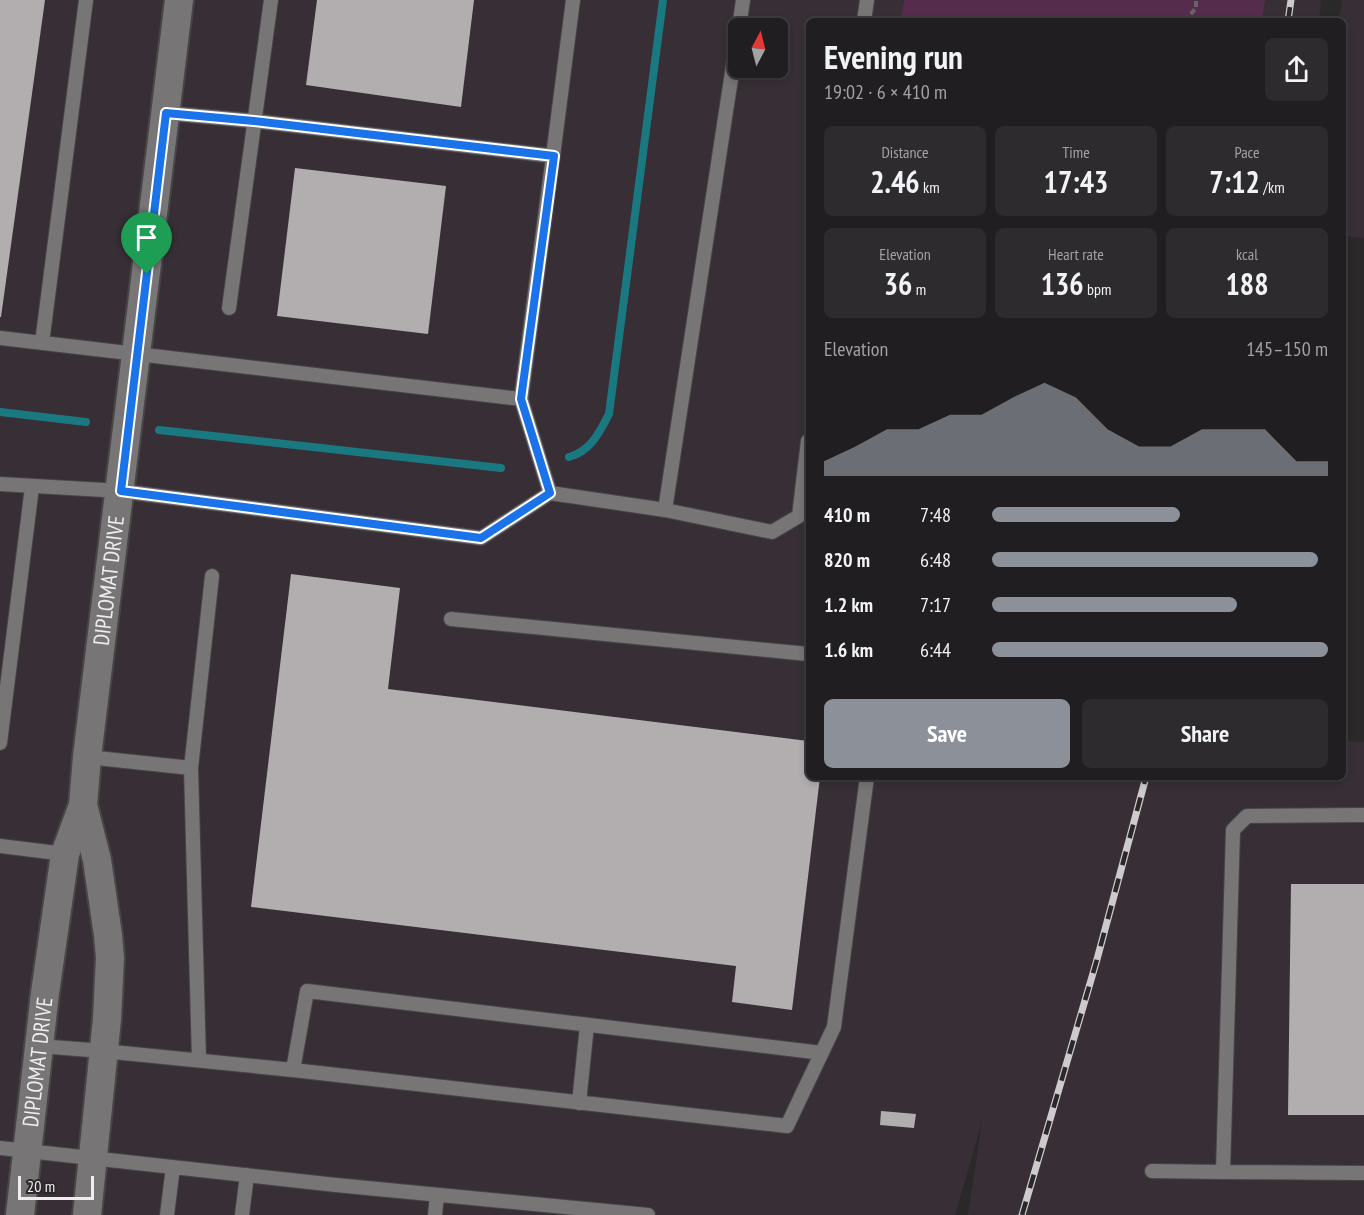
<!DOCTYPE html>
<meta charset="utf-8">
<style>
:root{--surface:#201e20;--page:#2d2b2d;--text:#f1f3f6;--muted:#a2a2a5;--line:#3d3c3e;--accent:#8c9099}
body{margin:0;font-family:"PT Sans Narrow",sans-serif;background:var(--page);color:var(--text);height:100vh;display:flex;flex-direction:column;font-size:22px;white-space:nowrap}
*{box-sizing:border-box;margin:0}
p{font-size:20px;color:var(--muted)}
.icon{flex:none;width:33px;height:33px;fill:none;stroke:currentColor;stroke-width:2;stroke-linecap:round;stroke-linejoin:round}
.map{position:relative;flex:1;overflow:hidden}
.sheet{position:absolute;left:806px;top:18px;width:540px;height:762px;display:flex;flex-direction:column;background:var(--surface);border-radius:9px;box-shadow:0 3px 9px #0003,0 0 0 2px var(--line)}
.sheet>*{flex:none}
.needle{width:39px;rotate:7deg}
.buttons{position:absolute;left:728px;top:18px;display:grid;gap:12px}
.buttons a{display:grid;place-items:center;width:60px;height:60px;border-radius:9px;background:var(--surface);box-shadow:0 3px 9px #0003,0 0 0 2px var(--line);font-size:30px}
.scale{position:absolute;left:18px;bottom:15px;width:76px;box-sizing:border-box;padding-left:6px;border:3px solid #efedef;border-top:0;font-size:16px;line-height:21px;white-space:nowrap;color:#efedef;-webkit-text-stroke:4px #2b282a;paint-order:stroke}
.pin{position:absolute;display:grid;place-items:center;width:51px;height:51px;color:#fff;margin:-62px -26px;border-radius:50% 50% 50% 0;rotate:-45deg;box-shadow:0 0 6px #0007}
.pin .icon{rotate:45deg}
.round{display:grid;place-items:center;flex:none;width:63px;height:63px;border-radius:9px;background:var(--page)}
.headline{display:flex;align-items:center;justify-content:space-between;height:102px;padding:0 18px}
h1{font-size:33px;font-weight:800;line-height:45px}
.stats{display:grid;grid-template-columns:repeat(3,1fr);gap:9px;height:102px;padding:6px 18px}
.stats div{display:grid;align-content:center;border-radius:9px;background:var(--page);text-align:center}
.stats b{font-size:30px;font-weight:800}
.stats small{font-size:16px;font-weight:400}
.stats p{font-size:16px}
.chart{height:168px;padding:12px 18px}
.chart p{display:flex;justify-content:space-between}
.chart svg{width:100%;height:108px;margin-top:6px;fill:var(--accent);opacity:.7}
.button{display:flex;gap:12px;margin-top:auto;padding:12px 18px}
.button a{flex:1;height:69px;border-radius:9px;background:var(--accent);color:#fff;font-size:24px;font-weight:800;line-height:69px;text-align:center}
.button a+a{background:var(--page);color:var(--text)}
ul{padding:0 18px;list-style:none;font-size:20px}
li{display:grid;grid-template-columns:96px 72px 1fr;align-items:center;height:45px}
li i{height:15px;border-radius:8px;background:var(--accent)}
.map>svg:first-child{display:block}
</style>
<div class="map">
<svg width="1364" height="1215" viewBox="0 0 1364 1215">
<rect width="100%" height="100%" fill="#2b282a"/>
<path fill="#372f35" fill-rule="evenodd" d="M0,0h1321l-2,21h-511v756h534l1,-36 21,1v473h-396l14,-93 -27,93h-955zM738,28h39v40h-39z
M1342,0h22v238l-21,-2 -1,-215h-3z"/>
<path fill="#562c4c" d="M904,0h361l-3,21h-361z"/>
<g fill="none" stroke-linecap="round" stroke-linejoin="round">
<path stroke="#1a7881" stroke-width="8" d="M0,412l86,10
M159,430l342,38
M569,457c22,-6 30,-24 40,-43l54,-414"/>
</g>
<path fill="#b2aeb0" d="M0,0h45l-44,317h-1z
M317,0h157l-13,107 -155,-22z
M295,168l151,18 -18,148 -151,-18z
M291,574l109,14 -12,101 420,52v36h12l-28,233 -60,-8 4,-36 -485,-59z
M1291,884h73v231h-76z
M881,1111l35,3 -2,14 -34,-3z"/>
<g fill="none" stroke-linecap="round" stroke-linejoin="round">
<g stroke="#484547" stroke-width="16">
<path id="lane" d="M864,21l3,-21
M739,28l4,-28
M166,113l88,8 299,35 -32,243
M553,156l20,-156
M229,308l42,-308
M0,338l521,61 29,94 -69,45 -360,-47 -121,-7
M42,343l44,-343
M550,493l115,17 107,22 27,-16 9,-75
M665,510l73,-477
M451,619l357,35
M0,743l32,-256
M87,757l104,11 8,292
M191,768l21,-192
M1364,815l-117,1 -14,14 -10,342 141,1
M0,846l65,8
M39,1046l64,5 190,19 494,56 47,-99 33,-250
M293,1070l14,-79 515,62
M579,1103l8,-78
M0,1148l336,37 312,30
M1152,1171l71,1
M167,1215l6,-48
M242,1215l5,-40
M435,1215l2,-20"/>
</g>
<g stroke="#484547" stroke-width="32">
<g id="street">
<path d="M83,805l14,55 11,75 2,23 -3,61 -20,196"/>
<path id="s1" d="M20,1215l25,-222 20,-139 18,-49 4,-48 92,-757"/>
</g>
</g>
<path stroke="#666466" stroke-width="4" stroke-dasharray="6 3" stroke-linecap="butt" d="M1185,21l11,-13v-8"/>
<use href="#lane" stroke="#787577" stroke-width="14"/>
<use href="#street" stroke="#787577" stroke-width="28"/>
<g stroke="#cccacc" stroke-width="7">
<path id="rail" d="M1288,21l3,-21
M1022,1215l74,-252 50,-186"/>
</g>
<use href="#rail" stroke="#2b282a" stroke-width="4.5" stroke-dasharray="14" stroke-linecap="butt"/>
</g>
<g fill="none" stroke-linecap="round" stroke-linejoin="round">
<g stroke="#fff" stroke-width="12">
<path id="route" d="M166,113l88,8 300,35 -33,243 29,94 -69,45 -360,-47z"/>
</g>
<use href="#route" stroke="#1a73e8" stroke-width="8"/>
</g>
<g text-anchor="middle" stroke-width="6" stroke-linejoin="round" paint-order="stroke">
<g font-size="22" fill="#efedef" stroke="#2b282a">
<text dy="8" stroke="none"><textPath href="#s1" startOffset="642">DIPLOMAT DRIVE</textPath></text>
<text dy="8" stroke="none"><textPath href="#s1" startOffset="154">DIPLOMAT DRIVE</textPath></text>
</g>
</g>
</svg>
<div class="buttons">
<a><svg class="needle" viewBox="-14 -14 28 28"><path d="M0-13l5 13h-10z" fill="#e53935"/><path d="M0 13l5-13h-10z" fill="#a2a2a5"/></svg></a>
</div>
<div class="scale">20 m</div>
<div class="pin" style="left:147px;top:274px;background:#1e9e55"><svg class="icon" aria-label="arrive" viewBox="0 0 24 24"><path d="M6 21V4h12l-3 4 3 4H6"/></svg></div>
<section class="sheet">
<div class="headline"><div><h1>Evening run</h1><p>19:02 · 6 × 410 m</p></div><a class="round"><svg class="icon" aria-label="share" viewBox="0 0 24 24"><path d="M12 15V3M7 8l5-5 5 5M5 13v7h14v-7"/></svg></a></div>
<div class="stats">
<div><p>Distance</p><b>2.46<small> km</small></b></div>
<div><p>Time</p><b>17:43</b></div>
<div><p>Pace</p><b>7:12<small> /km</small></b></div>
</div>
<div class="stats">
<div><p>Elevation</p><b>36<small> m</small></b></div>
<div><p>Heart rate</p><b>136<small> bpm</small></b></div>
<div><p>kcal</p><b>188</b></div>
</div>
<div class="chart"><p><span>Elevation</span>145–150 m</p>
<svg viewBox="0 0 160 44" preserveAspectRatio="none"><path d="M0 44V38L10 32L20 25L30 25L40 19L50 19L60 12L70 6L80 12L90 25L100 32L110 32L120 25L130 25L140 25L150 38L160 38V44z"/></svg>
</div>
<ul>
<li><b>410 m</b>7:48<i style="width:56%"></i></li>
<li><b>820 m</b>6:48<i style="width:97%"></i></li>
<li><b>1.2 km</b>7:17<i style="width:73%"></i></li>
<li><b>1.6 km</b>6:44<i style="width:100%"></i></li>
</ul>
<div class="button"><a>Save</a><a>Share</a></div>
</section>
</div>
